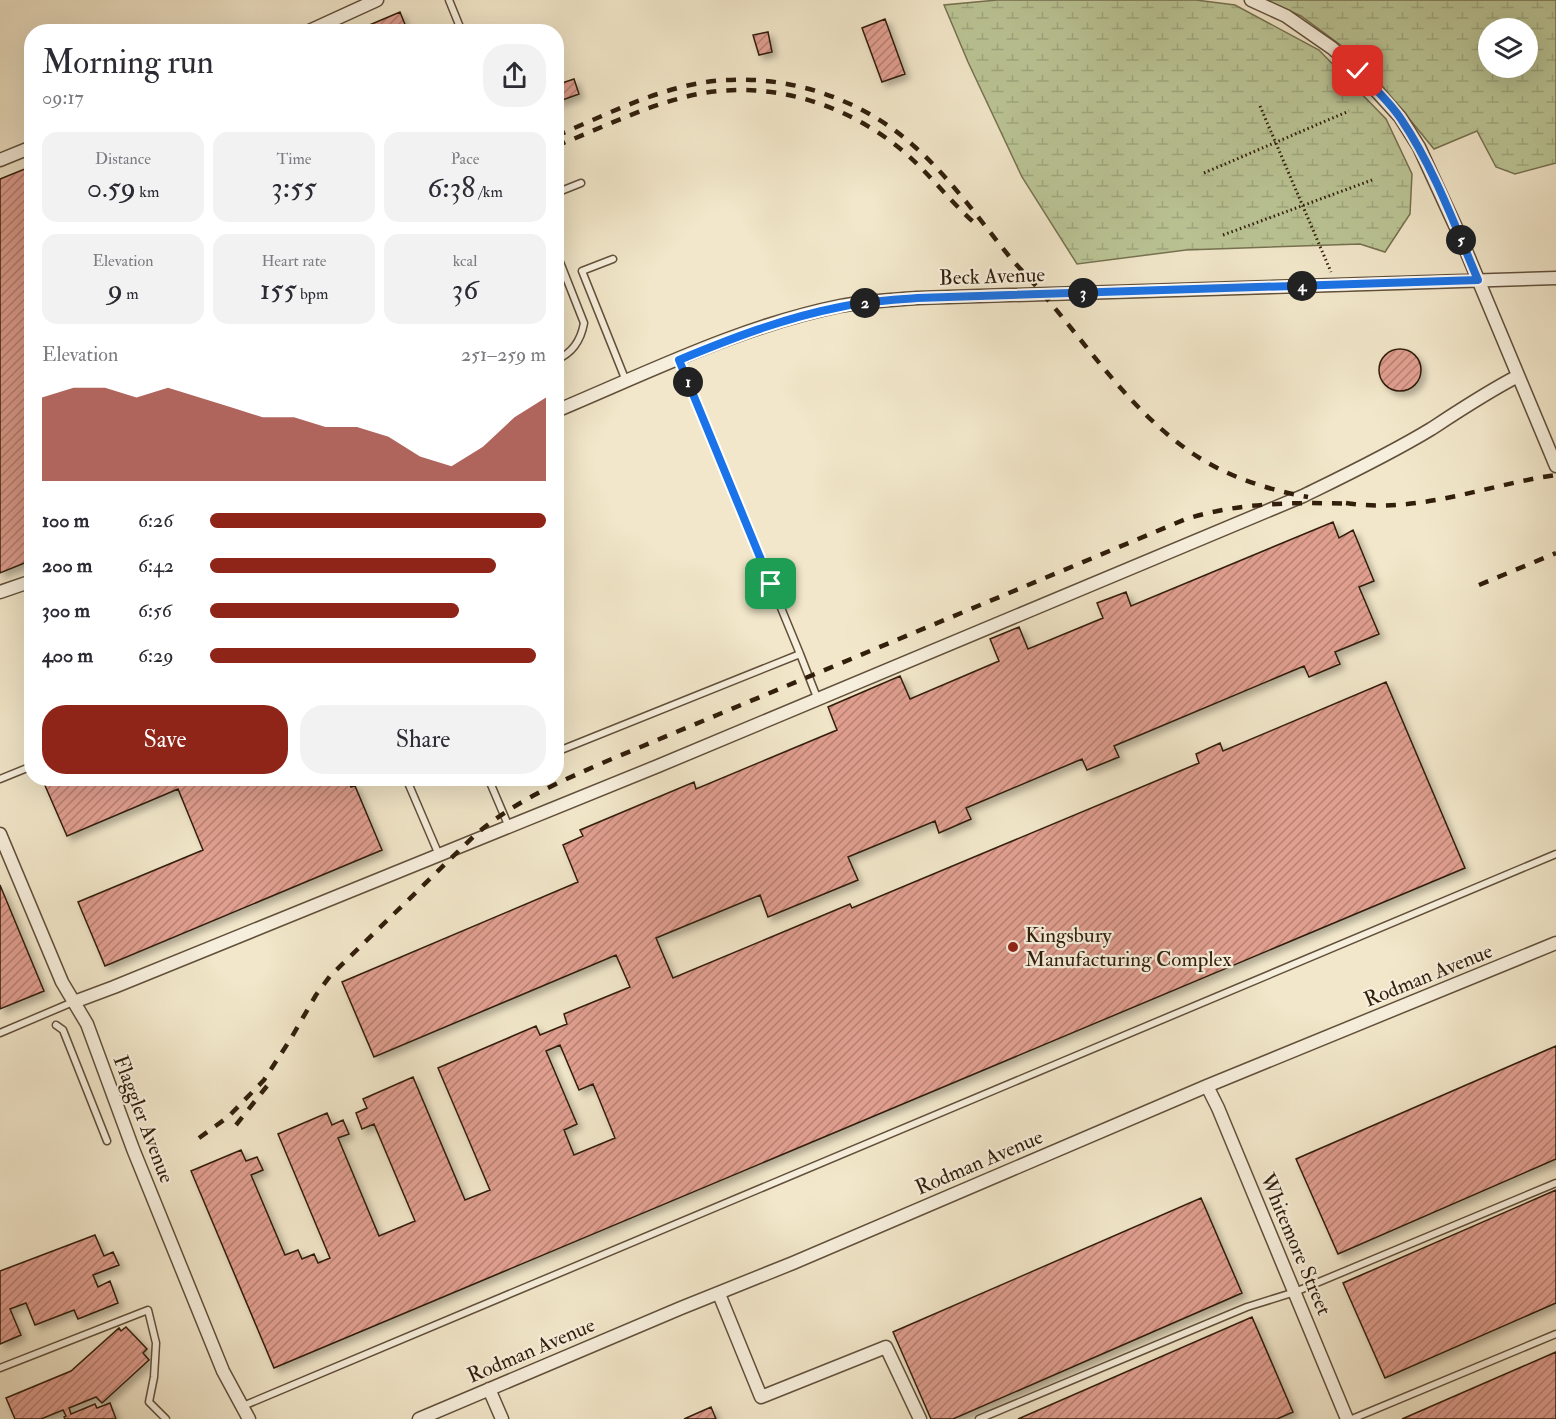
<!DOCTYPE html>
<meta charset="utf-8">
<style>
:root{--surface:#fff;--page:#f2f2f3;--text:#2b2b33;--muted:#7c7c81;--accent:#8f2418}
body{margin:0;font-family:"IM FELL Double Pica",serif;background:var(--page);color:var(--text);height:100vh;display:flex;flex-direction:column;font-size:22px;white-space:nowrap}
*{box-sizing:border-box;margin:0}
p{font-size:20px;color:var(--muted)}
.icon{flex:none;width:33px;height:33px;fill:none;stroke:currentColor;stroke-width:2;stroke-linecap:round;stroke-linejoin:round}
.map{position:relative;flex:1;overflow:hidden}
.panel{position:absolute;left:24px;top:24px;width:540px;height:762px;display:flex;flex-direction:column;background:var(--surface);border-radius:24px;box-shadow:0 6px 24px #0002}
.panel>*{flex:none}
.buttons{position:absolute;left:1478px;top:18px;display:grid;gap:12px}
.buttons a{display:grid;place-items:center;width:60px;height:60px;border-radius:50%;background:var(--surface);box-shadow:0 6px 24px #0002;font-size:30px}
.pin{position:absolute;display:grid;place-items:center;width:51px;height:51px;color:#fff;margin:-26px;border-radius:12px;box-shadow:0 3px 9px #0006}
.km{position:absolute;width:30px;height:30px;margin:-15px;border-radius:50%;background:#222;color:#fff;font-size:16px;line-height:30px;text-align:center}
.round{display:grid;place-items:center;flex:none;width:63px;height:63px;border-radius:24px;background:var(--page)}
.headline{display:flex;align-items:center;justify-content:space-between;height:102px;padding:0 18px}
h1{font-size:33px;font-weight:600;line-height:45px}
.metrics{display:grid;grid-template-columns:repeat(3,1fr);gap:9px;height:102px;padding:6px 18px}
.metrics div{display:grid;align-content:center;border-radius:15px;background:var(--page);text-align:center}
.metrics b{font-size:30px;font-weight:600}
.metrics small{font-size:16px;font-weight:400}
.metrics p{font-size:16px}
.chart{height:168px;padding:12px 18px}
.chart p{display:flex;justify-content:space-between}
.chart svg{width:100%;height:108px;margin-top:6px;fill:var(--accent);opacity:.7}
.action{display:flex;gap:12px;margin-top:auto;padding:12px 18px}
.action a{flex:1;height:69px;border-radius:24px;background:var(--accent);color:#fff;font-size:24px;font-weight:600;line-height:69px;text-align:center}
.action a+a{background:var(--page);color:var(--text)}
ul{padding:0 18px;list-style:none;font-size:20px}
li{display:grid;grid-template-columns:96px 72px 1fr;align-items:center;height:45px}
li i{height:15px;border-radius:8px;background:var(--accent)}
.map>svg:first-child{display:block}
</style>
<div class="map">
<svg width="1556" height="1419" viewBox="0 0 1556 1419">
<defs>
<pattern id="wetland-marsh" width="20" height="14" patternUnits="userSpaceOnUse" patternTransform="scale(1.5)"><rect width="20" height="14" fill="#bbc596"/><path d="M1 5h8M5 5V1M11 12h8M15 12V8" fill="none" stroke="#a1a980"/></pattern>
<pattern id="building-hatch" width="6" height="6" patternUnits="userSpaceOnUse" patternTransform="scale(1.5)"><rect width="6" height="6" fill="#e09e8f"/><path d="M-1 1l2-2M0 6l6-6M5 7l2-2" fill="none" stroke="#b68073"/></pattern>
<filter id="shadow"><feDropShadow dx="4.5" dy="4.5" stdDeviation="3" flood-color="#0004"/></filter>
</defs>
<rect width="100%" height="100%" fill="#f2e7ca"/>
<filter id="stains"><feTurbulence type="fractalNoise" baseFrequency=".00333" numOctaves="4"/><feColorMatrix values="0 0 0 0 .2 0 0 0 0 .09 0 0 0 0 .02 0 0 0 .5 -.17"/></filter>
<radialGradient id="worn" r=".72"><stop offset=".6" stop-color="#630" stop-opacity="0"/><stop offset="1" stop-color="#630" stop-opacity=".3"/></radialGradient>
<path fill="url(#wetland-marsh)" stroke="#767250" stroke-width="1.5" fill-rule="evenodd" d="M997,0h199l39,5 84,45 67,69 26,55 -2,40 -25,38 -25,-8 -174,6 -109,14 -55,-87 -54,-115 -24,-57z
M1266,0h290v163l-41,11 -19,-7 -19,-36 -43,18 -73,-89 -60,-44zM1488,28h39v40h-39z"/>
<path fill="url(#building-hatch)" stroke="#311e0b" stroke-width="1.5" fill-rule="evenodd" filter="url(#shadow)" d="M400,12l8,20h-55z
M885,19l20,55 -23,8 -20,-54z
M768,32l4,20 -13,3 -6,-20z
M574,79l5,15 -22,8 -1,-17z
M32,166v394l-32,13v-394z
M1379 370a21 21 0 1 1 42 0a21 21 0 1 1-42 0Z
M1333,522l6,16 14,-8 21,51 -15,6 20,47 -44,18 5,12 -31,13 -5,-11 -190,80 5,11 -32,13 -5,-11 -116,49 5,11 -32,14 -4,-12 -87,36 10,23 -90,37 -8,-22 -104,43 17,40 177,-74 2,4 347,-145 -3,-9 24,-11 3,8 163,-69 79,186 -1191,500 -83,-197 50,-21 5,11 11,-4 6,13 -12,5 34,80 13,-5 4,9 12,-5 4,9 12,-5 -52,-124 49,-21 5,12 11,-5 6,14 -11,4 41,98 36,-15 -41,-97 -12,5 -6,-16 11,-5 -4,-9 50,-22 52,123 25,-10 -52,-122 98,-42 4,9 27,-11 -3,-10 66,-27 -14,-32 -242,102 -32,-75 236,-100 -15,-37 20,-9 -3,-6 114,-48 2,7 141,-59 -9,-23 72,-31 10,23 89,-38 -9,-22 29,-12 9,22 75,-31 -6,-15 29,-11 5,14zM560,1045l19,45 14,-6 22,54 -41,17 -10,-25 13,-6 -31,-73z
M50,778h297l4,9 4,-1 27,64 -277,116 -27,-64 125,-52 -25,-61 -111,47 -24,-55z
M0,885l44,106 -44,18z
M1556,1046v113l-218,95 -42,-95z
M1556,1190v113l-171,75 -42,-95z
M1201,1198l41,95 -289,126h-22l-38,-87z
M95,1235l9,21 9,-4 6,13 -26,10 5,12 12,-6 8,22 -40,16 -4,-9 -39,15 -9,-22 -16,6 11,26 -21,9v-73z
M1252,1317l41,95 -16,7h-259z
M126,1327l21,22 -4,4 6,7 -47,43 -6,-6 -27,11 2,6 24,-10 2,4 13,-5 6,16h-51l-1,-2 2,-1 -3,-6 -22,9h-26l-9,-21 65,-27 48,-43 2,3z
M1556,1352v67h-154z
M711,1407l5,12h-32z"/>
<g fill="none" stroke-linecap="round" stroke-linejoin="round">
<g stroke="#61503b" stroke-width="9">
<path id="lane" d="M449,0l13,32
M556,193l25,-10
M556,252l28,71c-3,17 -11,30 -28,37
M613,259l-31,12 44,110
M800,654l18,46
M556,752l244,-98 -121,-294
M406,778l33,77
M0,779l32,-13
M489,780l20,47
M56,1025l7,5 44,111
M0,1033l73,-31
M0,1368l148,-58 8,33 -2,34 -5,25 17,17
M243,1406l1313,-552
M979,1419l268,-112 48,-15 261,-109
M1352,1419l204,-85"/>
</g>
<g stroke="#61503b" stroke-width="15">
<path id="street" d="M1251,0l35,16 46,32 26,23 42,46 19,30 40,87 97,232
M307,32l70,-32
M0,160l32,-13
M556,411c93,-39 185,-85 284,-105 25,-5 52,-6 77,-8l639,-20
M0,592l32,-11
M0,834l62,148 25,42 46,125 90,222 26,48
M74,1002l40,-15 544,-221 645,-270c43,-21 87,-42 128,-67 29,-19 56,-37 87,-53
M1207,1086l11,22 129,311
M719,1294l42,103 125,-50 34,72
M489,1389l13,30
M419,1419l262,-111 112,-45 414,-177 349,-143"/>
</g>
<path stroke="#311e0b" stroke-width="3" stroke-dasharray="1.5 3" stroke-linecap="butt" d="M1260,106l71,166
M1204,173l145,-62
M1223,235l149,-55"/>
<use href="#lane" stroke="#f7efdd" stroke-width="6"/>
<use href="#street" stroke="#f7efdd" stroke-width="12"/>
<path stroke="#311e0b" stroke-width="4.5" stroke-dasharray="10 10" stroke-linecap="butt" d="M556,136c47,-20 94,-44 144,-53 76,-13 158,12 215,64 36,32 64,72 94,109 11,13 23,25 34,38 48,56 90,120 152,161 33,22 74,35 113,42
M556,146c43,-17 85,-38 129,-49 77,-20 158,4 218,54 27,23 48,52 75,75
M1346,503c74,11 139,-18 210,-28
M1479,585l77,-32
M236,1125l31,-39
M199,1138l29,-21 36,-37 26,-40 26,-45 14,-19 145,-141c40,-34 84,-53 132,-74l579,-242c55,-17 110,-17 168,-15"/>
</g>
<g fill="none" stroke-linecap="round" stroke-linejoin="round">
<g stroke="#fff" stroke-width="12">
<path id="route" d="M771,584l-92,-224c53,-22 105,-42 161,-53 25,-6 51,-7 77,-9l561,-18c-22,-52 -45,-114 -77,-161 -12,-18 -29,-33 -43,-48"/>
</g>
<use href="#route" stroke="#1a73e8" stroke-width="8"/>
</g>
<circle fill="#8f2418" stroke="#f7efdd" stroke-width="2" cx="1013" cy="947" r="6"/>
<g text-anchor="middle" stroke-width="4.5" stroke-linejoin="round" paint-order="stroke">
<g font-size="21" fill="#311e0b" stroke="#f7efdd">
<text transform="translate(992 276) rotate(-2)" y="7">Beck Avenue</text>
<text transform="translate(1428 975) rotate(-22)" y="7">Rodman Avenue</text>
<text transform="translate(144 1119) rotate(69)" y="7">Flaggler Avenue</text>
<text transform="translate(979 1162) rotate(-23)" y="7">Rodman Avenue</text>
<text transform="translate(1296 1244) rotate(67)" y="7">Whitemore Street</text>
<text transform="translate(531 1350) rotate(-23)" y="7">Rodman Avenue</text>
</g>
<g font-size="21" fill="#311e0b" stroke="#f7efdd" text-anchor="start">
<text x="1025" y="942">Kingsbury<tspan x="1025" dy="24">Manufacturing Complex</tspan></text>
</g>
</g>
<rect width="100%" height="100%" filter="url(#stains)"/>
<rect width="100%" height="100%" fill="url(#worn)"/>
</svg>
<div class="buttons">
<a><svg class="icon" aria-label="layers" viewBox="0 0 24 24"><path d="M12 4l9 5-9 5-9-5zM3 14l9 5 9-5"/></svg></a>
</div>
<div class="pin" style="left:771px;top:584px;background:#1e9e55"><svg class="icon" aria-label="arrive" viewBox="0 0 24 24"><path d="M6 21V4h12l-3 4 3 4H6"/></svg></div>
<div class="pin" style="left:1358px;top:71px;background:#d93025"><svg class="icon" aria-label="check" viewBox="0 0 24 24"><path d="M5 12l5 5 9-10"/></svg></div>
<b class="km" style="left:688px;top:382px">1</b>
<b class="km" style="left:865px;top:303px">2</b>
<b class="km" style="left:1083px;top:293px">3</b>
<b class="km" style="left:1302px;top:286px">4</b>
<b class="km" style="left:1461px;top:240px">5</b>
<section class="panel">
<div class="headline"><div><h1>Morning run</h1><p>09:17</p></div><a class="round"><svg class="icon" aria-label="share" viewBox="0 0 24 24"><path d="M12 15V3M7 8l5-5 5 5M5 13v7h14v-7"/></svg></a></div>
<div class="metrics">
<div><p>Distance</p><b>0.59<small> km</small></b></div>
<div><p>Time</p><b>3:55</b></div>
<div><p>Pace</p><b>6:38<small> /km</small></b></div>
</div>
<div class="metrics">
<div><p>Elevation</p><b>9<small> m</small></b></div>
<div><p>Heart rate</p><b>155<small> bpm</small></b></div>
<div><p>kcal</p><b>36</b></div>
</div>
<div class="chart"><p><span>Elevation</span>251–259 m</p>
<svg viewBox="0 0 160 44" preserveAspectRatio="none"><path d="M0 44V10L10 6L20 6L30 10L40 6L50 10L60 14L70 18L80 18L90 22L100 22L110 26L120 34L130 38L140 30L150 18L160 10V44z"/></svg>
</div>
<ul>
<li><b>100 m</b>6:26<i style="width:100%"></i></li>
<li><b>200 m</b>6:42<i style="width:85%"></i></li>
<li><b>300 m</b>6:56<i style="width:74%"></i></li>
<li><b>400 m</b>6:29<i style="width:97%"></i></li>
</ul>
<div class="action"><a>Save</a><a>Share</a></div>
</section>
</div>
